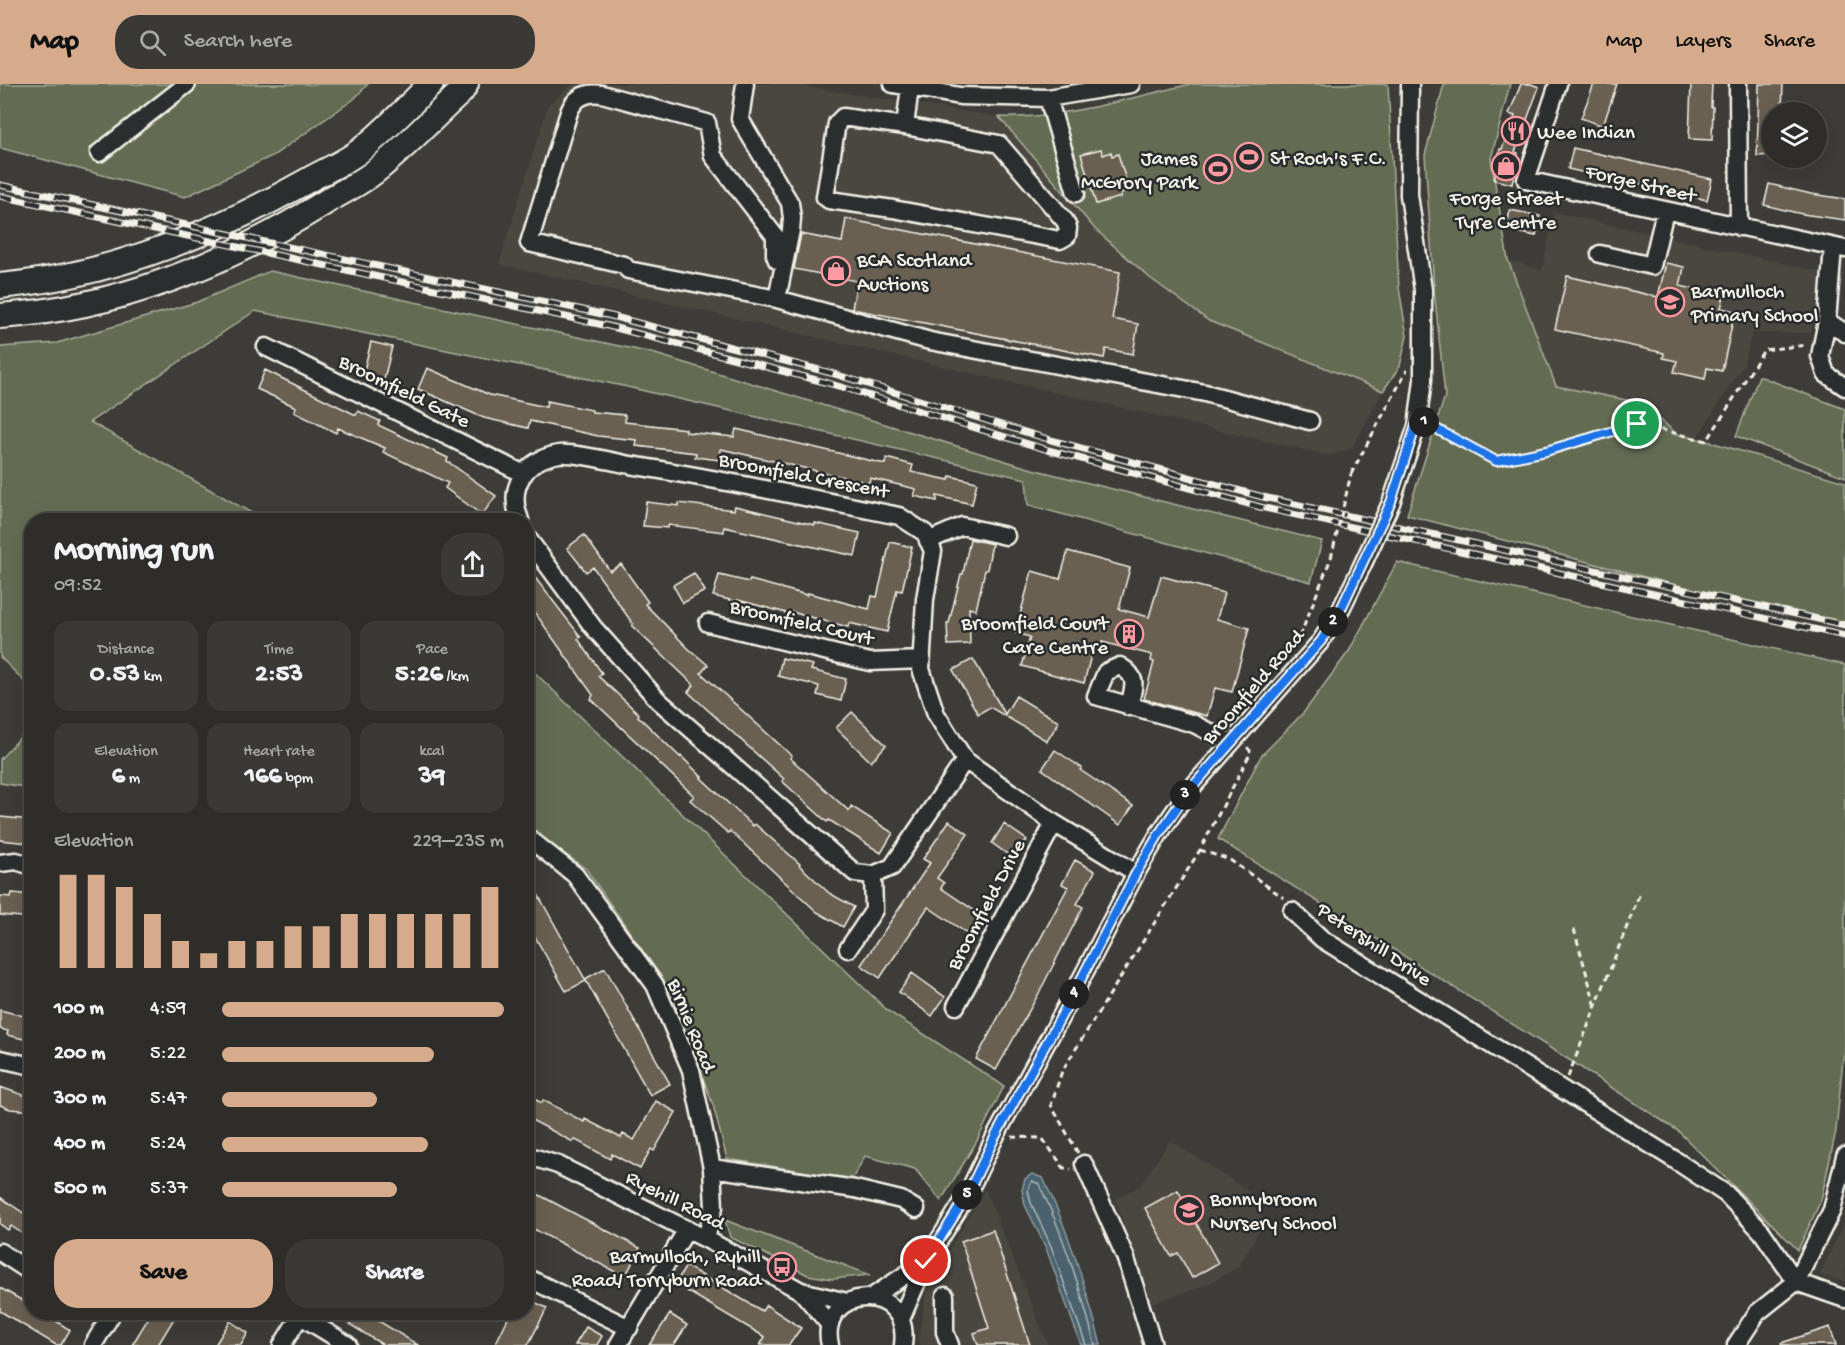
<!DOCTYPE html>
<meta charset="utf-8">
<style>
:root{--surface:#2e2d2a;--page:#3a3936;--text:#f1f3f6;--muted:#a7a8a8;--line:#494947;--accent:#d6ab8b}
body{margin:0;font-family:"Gochi Hand",sans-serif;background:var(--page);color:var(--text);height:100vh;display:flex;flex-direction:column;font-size:22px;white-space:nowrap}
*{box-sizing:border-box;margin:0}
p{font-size:20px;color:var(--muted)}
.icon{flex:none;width:33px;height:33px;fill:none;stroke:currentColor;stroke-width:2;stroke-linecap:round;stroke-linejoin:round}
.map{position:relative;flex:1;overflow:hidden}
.drawer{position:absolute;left:24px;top:429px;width:510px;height:807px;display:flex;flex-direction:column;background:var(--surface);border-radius:24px;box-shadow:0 6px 24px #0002,0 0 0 2px var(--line)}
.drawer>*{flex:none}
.buttons{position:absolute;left:1761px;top:18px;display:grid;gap:12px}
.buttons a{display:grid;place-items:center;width:66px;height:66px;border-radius:50%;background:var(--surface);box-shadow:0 6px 24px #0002,0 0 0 2px var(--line);font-size:30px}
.pin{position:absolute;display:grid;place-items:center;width:51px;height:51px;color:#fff;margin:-26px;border:3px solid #fff;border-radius:50%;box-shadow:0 2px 6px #0007}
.km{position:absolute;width:30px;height:30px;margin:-15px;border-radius:50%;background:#222;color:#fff;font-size:16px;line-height:30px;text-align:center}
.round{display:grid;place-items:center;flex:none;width:63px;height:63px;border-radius:24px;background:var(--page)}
.overview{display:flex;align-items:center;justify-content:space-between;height:102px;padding:0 30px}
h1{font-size:33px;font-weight:700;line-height:45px}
.figures{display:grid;grid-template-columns:repeat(3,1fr);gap:9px;height:102px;padding:6px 30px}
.figures div{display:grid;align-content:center;border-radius:15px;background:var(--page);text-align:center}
.figures b{font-size:26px;font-weight:700}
.figures small{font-size:16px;font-weight:400}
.figures p{font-size:16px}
.chart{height:168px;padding:12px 30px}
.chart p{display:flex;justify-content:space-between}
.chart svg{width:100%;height:108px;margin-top:6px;stroke:var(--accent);stroke-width:6}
.action{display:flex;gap:12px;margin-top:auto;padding:12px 30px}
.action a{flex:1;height:69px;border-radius:24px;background:var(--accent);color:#111;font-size:24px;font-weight:700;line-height:69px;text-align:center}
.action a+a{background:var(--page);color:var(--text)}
ul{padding:0 30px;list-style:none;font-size:20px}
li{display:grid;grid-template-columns:96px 72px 1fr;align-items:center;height:45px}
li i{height:15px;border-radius:8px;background:var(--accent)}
header{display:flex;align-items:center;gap:36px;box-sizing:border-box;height:84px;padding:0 30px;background:var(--accent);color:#111}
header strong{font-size:28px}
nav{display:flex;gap:33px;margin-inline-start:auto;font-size:21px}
.search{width:420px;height:54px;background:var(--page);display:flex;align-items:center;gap:15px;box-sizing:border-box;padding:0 21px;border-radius:24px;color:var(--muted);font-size:22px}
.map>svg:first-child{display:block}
</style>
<header>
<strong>Map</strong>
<div class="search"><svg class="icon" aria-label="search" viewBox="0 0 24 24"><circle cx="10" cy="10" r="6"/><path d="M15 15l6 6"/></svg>Search here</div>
<nav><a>Map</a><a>Layers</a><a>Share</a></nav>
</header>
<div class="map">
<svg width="1845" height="1261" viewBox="0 0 1845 1261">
<rect width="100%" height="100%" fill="#3d3c38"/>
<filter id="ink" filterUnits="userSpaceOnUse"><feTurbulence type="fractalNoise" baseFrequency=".0167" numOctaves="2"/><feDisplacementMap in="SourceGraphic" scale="12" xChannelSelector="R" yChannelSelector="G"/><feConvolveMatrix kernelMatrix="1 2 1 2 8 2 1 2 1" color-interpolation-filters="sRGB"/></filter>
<g filter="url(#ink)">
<path fill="#4a4740" d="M573,0h216l210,33 96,112 55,49 59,43 174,70 -31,57 -22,8 -831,-192 49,-159z
M1554,128l268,60 -11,61h-59l-8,31 -47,74 -20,-4 -37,-31 -84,-17 -48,-126 34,10z
M1170,1056l77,50 17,32 -26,46 -37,19 -49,16 -37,-104 25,-13z
M985,1105l63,156h-127l-3,-4 9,-53z
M1845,1136v62l-25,-7z"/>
<path fill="#636c52" stroke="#acae9d" stroke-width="1.5" d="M0,0h368l-14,15 -80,56 -89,42 -185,-49z
M1191,0h197l11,204 8,48 -7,30 -17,25 -174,-70 -59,-43 -55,-49 -96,-112c65,2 129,-19 192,-33z
M1444,0h66l-19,75 17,101 48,126 85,17 36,31 30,7 138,41v140l-150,-32 -288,-75 38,-119 -11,-107 -9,-134z
M270,187l382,82 380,116 290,72 -11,41 -283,-77 -2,-26 -403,-93 -368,-75 -165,111 174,98h-232l-1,168 -31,-31v-310l57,-4 140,-41z
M1759,292l86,33v68l-109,-41z
M1397,478l448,103v387l-2,7 -7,72 -15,69 -23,50 -120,-119 -104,-68 -356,-224 43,-83 43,-44 45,-61z
M527,583l6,4 355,340 116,75 -27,55 -36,60 -26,-32 -50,-13 -13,23 -125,-20 -14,-54 -43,-115 -84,-121 -59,-42z
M31,642v62l-31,-5v-24z
M725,1136l145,55 -38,4 -24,-4 -78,-38z"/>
<path fill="#4a626e" stroke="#8e9b9f" stroke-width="1.5" d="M1032,1090l11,4c26,53 43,110 58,167h-20l-35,-97 -21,-43 -3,-15 3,-11z"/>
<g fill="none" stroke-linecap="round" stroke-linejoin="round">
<path stroke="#b0b8b7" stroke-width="1.5" d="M1086,1261l-35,-99 -20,-43 -3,-13 4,-9 7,3c25,51 42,106 56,161"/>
</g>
<path fill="#6a6051" stroke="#f4f1e8" stroke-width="1.5" d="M1521,0h10l8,3 -24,65 3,1 -6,31 -18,-4 6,-31h2l13,-33 -6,-2z
M1594,0h23l-14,42 -22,-8z
M1691,0h21l-1,23h2l-1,33 -23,-1z
M1759,0h24l-1,27h-10v44l-15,1z
M1573,64l139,31 -5,21 -100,-24 -1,2 -38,-9z
M1101,65l2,6 8,-3 1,4 6,-2 11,36 -8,3v4l-25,7 -15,-50z
M1769,100l42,10 34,5v21l-43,-6 -38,-9z
M1510,126l30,6 -4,20 -30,-6z
M846,135l274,53 -8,47 26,5 -5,30 -27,-5 -2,9 -252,-49 5,-28 -63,-12 7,-35 41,8z
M1666,179l18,4 -4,19 44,10 -3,12 14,3 -13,60 -15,-3 -2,11 -31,-7 3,-11 -14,-3 1,-5 -109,-24 12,-53 91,21z
M371,258l21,5 -8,32 -21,-5z
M427,284l63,27 56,12 1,-6 45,9v2l33,3v7l61,7v3l48,5 2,-8 149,35 1,-6 27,7 -2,7 38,8 1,-4 27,6 -5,22 -35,-8v5l-23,-5 2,-7 -46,-11 -1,5 -148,-34 -1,11 -25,-3 1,-4 -60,-7 1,-6 -39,-4 -68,-15 -2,7 -44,-10 -66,-29z
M265,286l91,45 2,-4 22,10 -2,4 70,33 -1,3 49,35 -14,19 -37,-27 3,-5 -65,-31 2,-4 -47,-20 -2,5 -42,-21 2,-5 -39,-18z
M646,418l33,4v-3l55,7 1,-4 80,19v-2l45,10 -5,23 -131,-29v5l-56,-7v3l-25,-2z
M584,451l26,36 11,-7 27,38 -3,2 44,45 19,16 -7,8 91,83 -2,2 59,53 2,-5 42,27 -12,20 -52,-33 -2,2 -45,-41 2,-2 -96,-87 6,-7 -62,-59 1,-2 -40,-57 -7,5 -19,-24z
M970,455l22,5 -5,26h-2l-9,40 -7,-2 1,36 -22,1 -1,-22h2l12,-49h2z
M890,458l22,5 -10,44 -5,-1 -10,42 -38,-9 -1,4 -57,-15 -1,2 -52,-14v2l-25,-6 6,-21 30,7 1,-2 57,15 1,-2 61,16 3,-13 5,1z
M1068,467l62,17 -11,41 30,8 12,-41 63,17 -7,26 32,9 -17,64 -17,-4 -8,28 -63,-17 10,-37 -3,-1 1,-6 -50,-13 -2,7 -7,-2 -9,36 -62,-17 8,-29 -15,-4 17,-62 28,8z
M526,482l55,71 -3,2 24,34 -4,3 41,38 -1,2 42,41 1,-1 21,21 -1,1 52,48 2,-2 45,40 -1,1 30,28 25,14 -11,20 -26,-15 -59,-55 -28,-26 -2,2 -38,-33 4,-4 -103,-97 2,-4 -67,-95z
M694,489l11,18 -22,12 -10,-18z
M782,574l31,7 -2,5 35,9 -5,22 -24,-6 2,-9 -41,-10z
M973,575l32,55 11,-18 43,26 -12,19 -57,-34 -12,7 -25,-44z
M852,628l34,33 -15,17 -35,-34z
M1055,666l27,18 -2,2 53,36 -13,19 -78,-56z
M0,733l32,3v18l-2,-1 -1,6 -29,-3z
M949,737l19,13 -31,44 7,5 -3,5 43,29 -13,19 -43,-29 -48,71 -19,-13 69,-102 -7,-4z
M1004,740l23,16 -13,19 -22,-16z
M1075,776l20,11 -18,33 6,3 -44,86 -43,77 -20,-11 92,-172 -6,-3z
M526,789l60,108 -20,10 -40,-70z
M12,809l20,2v23l-32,-3v-19l11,1z
M605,884l65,116 -20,11 -65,-116z
M912,889l33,24 -13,19 -33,-24z
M0,926l32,8v23l-25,-6 1,-4 -8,-2z
M0,1003l32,11v13l-22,-2 -10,-4z
M526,1011l16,8 1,-3 41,22 1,-3 36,19 2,-4 11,6 22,-39 20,11 -22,39 -3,-2 -11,20 -28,-15 -2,5 -36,-20 -1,3 -47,-25z
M526,1104l114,60 -15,29 -99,-52z
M1178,1106l40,73 -26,15 -14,-25 -7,3 -26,-48z
M0,1113l32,22v3l-9,12 -12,-8 -3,4 -8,-6z
M993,1146l37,115h-52l-4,-12 15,-5 -28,-87z
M686,1182l76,45 4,-6 35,23 -12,17h-29l5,-8 -90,-53z
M0,1204l32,18v6h10l28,18 -9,15h-5l-56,-34z
M526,1214l21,10 -19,37h-33l16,-33h15z
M152,1228h26l-20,33h-26z
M330,1228h34l54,33h-35z
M670,1230l17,11 -13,20h-25z
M230,1237l18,12 -7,12h-26z
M586,1243l16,9 -5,9h-22z
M1830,1243l6,18h-54l-1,-2z"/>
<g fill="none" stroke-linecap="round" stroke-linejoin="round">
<g stroke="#f4f1e8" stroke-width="21">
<path id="minor" d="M745,0l-5,35 50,84 2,15 -1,12 -14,69
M893,0l67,12 88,2 83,-14
M1558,0l-32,96 319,69
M1738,0l1,143
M1048,14l28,95
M905,42l94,18 66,77 3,7 -1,8 -7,4 -167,-31 -64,-9 -4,-3 12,-74 6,-6 62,9 5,-39
M99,69l88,-69
M1833,163l-6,74 -7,35 6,18 19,13
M1600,170l52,12 13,-55
M784,180l-7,-4 -2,-5v-19l-62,-80 -6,-33 -105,-29c-16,-2 -27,3 -33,18l-40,131 95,22 4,5 149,29 153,42 275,52 105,28
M1827,237l18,12
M266,263l258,127
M1391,419l26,-77 6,-46v-90l-14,-95 1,-111
M520,436c-13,-32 4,-60 39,-66 13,-2 56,8 71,11 90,14 180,33 269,51l26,17 8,18 -8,48 -4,70 15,45 29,46 89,63 82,50
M526,452l67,91 65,73 197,173 18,2 19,-8 73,-107
M928,457l34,-15 44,10
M708,539l162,39 51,-2
M1129,623c4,-20 11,-29 -9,-41l-14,6 -10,24 98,28 37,19
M526,752l49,39 80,110 36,85 21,98 2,39 -8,32
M0,779l16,-2 16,5
M1292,827l30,28 353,221 51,34 36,38 34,50
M848,865l26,-39 -1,-35
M956,922l98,-183
M0,975l32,7
M526,1071l32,10 148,74 95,52 46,11
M1084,1080l41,92 28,89
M712,1084l143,21 46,11 15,9
M0,1168l32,21
M526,1193l103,51
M1796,1198l49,17
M801,1207l29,34
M945,1212v36l5,13
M872,1213l54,-36
M294,1228l54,33
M901,1235l25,-58 40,-64 29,-60 81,-148 60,-116 23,-39 28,-41 134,-152 19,-30 21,-43
M93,1261l20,-33
M282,1261l18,-29
M618,1261l69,-116
M830,1261c-14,-59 82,-66 73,0
M1736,1261l21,-32 39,-31 36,-72 13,-54"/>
</g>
<g stroke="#f4f1e8" stroke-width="28">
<path id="highway" d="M0,202c109,-10 211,-51 305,-104 18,-11 40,-19 56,-32 25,-20 47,-44 70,-66
M0,232c118,-8 224,-51 324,-113 17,-11 38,-20 54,-34 29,-23 55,-52 83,-77l5,-8"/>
</g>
<path stroke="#f4f1e8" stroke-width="3" stroke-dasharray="6 4.5" stroke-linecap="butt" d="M1433,343l63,34 50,-10 91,-27 70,17 57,-91 43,-5
M1351,390l56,-104
M1296,562l35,-88
M1200,766l30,10 54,38
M1574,845l21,75
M1568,993l72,-184
M1012,1053l30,1 22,30 7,1
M1078,1069l-27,-48 11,-34 138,-221 51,-98 -4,-5"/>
<use href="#minor" stroke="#2a2d2e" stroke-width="16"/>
<use href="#highway" stroke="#2a2d2e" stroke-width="24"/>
<g stroke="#f4f1e8" stroke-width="7">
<path id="rail" d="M0,101l611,131 220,57 220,67 212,57 582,128
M0,112l608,130 220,57 220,67 212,57 585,129"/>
</g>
<use href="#rail" stroke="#2a2d2e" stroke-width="4.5" stroke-dasharray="14" stroke-linecap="butt"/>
<g stroke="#f4f1e8" stroke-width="21" stroke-linecap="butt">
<path id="minor-bridge" d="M1361,484l30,-65"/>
</g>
<path stroke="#f4f1e8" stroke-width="3" stroke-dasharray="6 4.5" stroke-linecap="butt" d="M1331,474l20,-84"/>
<use href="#minor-bridge" stroke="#2a2d2e" stroke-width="16"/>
</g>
</g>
<g fill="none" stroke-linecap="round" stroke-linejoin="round" filter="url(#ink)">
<g stroke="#fff" stroke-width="12">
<path id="route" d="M926,1177l40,-64 29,-60 81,-148 60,-116 23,-39 28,-41 134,-152 19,-30 51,-109 27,-83 78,42 50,-10 91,-27"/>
</g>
<use href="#route" stroke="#1a73e8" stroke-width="8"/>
</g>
<defs>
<g id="restaurant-ring" transform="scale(1.5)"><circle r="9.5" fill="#2a2d2e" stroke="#ff9aa2" stroke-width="1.5"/><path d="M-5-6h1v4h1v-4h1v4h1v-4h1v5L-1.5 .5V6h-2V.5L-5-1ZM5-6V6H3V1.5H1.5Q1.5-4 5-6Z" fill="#ff9aa2"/></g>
<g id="stadium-ring" transform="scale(1.5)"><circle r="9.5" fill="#2a2d2e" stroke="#ff9aa2" stroke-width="1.5"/><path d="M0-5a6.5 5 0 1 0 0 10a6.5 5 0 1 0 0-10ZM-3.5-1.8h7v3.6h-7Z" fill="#ff9aa2"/></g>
<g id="shop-ring" transform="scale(1.5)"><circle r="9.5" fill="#2a2d2e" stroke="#ff9aa2" stroke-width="1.5"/><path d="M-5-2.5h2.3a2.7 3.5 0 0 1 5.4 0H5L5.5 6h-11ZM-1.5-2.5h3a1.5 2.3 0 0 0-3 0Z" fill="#ff9aa2"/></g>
<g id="school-ring" transform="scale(1.5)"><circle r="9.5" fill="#2a2d2e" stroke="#ff9aa2" stroke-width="1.5"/><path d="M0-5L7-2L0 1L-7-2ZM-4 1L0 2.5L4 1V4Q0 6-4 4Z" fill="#ff9aa2"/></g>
<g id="building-ring" transform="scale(1.5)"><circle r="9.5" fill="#2a2d2e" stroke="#ff9aa2" stroke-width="1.5"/><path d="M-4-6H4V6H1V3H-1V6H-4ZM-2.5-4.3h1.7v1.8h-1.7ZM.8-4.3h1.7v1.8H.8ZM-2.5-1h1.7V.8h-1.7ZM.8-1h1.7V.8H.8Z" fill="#ff9aa2"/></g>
<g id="bus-ring" transform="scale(1.5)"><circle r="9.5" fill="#2a2d2e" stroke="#ff9aa2" stroke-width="1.5"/><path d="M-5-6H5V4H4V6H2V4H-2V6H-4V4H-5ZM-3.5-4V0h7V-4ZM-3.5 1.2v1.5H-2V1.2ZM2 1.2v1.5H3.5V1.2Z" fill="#ff9aa2"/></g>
</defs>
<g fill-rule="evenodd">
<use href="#restaurant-ring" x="1516" y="47"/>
<use href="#stadium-ring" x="1249" y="73"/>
<use href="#shop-ring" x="1506" y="82"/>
<use href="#stadium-ring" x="1218" y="85"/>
<use href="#shop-ring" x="836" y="187"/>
<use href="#school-ring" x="1670" y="218"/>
<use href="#building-ring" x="1129" y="550"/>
<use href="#school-ring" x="1189" y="1126"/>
<use href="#bus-ring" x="782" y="1183"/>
</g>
<g text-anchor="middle" stroke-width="5" stroke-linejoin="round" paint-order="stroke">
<g font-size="21" fill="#f4f1e8" stroke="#2a2d2e" text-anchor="start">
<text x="1537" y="54">Wee Indian</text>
<text x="1197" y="80" text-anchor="end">James<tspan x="1197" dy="24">McGrory Park</tspan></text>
<text x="1270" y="80">St Roch's F.C.</text>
<text x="1506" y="120" text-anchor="middle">Forge Street<tspan x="1506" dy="24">Tyre Centre</tspan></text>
<text x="857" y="182">BCA Scotland<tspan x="857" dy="24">Auctions</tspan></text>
<text x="1691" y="213">Barmulloch<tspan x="1691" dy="24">Primary School</tspan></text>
<text x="1108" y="545" text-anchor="end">Broomfield Court<tspan x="1108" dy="24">Care Centre</tspan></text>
<text x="1210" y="1121">Bonnybroom<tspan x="1210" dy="24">Nursery School</tspan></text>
<text x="761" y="1178" text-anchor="end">Barmulloch, Ryhill<tspan x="761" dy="24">Road/ Torryburn Road</tspan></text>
</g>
<g font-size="21" fill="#f4f1e8" stroke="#2a2d2e">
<text transform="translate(1641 98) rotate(13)" y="7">Forge Street</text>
<text transform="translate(405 306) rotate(26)" y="7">Broomfield Gate</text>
<text transform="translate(804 390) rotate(11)" y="7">Broomfield Crescent</text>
<text transform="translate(802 537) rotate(13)" y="7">Broomfield Court</text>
<text transform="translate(1252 602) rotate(-49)" y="7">Broomfield Road</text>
<text transform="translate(985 820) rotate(-62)" y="7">Broomfield Drive</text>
<text transform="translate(1375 859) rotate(34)" y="7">Petershill Drive</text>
<text transform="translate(693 941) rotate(68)" y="7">Birnie Road</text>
<text transform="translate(676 1115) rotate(27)" y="7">Ryehill Road</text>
</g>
</g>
</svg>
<div class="buttons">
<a><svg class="icon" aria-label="layers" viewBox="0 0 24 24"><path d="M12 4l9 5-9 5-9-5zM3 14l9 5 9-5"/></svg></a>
</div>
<div class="pin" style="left:1637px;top:340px;background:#1e9e55"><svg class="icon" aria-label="arrive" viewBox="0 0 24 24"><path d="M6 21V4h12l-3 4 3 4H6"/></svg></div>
<div class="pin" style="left:926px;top:1177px;background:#d93025"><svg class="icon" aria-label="check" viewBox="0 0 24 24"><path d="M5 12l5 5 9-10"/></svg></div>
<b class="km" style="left:1424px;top:338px">1</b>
<b class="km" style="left:1333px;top:538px">2</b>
<b class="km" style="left:1185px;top:711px">3</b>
<b class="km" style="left:1074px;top:910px">4</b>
<b class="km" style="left:967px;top:1111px">5</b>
<section class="drawer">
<div class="overview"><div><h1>Morning run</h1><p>09:52</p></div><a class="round"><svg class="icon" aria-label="share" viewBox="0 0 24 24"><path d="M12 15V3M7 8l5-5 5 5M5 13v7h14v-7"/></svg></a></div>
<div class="figures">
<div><p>Distance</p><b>0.53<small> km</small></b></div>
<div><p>Time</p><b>2:53</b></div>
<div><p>Pace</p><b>5:26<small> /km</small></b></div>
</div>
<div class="figures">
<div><p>Elevation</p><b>6<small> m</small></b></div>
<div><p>Heart rate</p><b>166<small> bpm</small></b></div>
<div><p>kcal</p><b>39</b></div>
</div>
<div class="chart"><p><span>Elevation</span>229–235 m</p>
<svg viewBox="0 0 160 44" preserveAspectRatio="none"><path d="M5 44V6M15 44V6M25 44V11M35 44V22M45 44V33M55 44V38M65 44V33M75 44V33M85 44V27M95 44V27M105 44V22M115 44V22M125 44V22M135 44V22M145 44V22M155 44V11"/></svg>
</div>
<ul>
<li><b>100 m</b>4:59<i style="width:100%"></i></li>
<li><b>200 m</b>5:22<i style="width:75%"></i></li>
<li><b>300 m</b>5:47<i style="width:55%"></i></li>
<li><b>400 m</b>5:24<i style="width:73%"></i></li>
<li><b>500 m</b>5:37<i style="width:62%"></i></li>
</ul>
<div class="action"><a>Save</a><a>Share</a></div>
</section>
</div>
